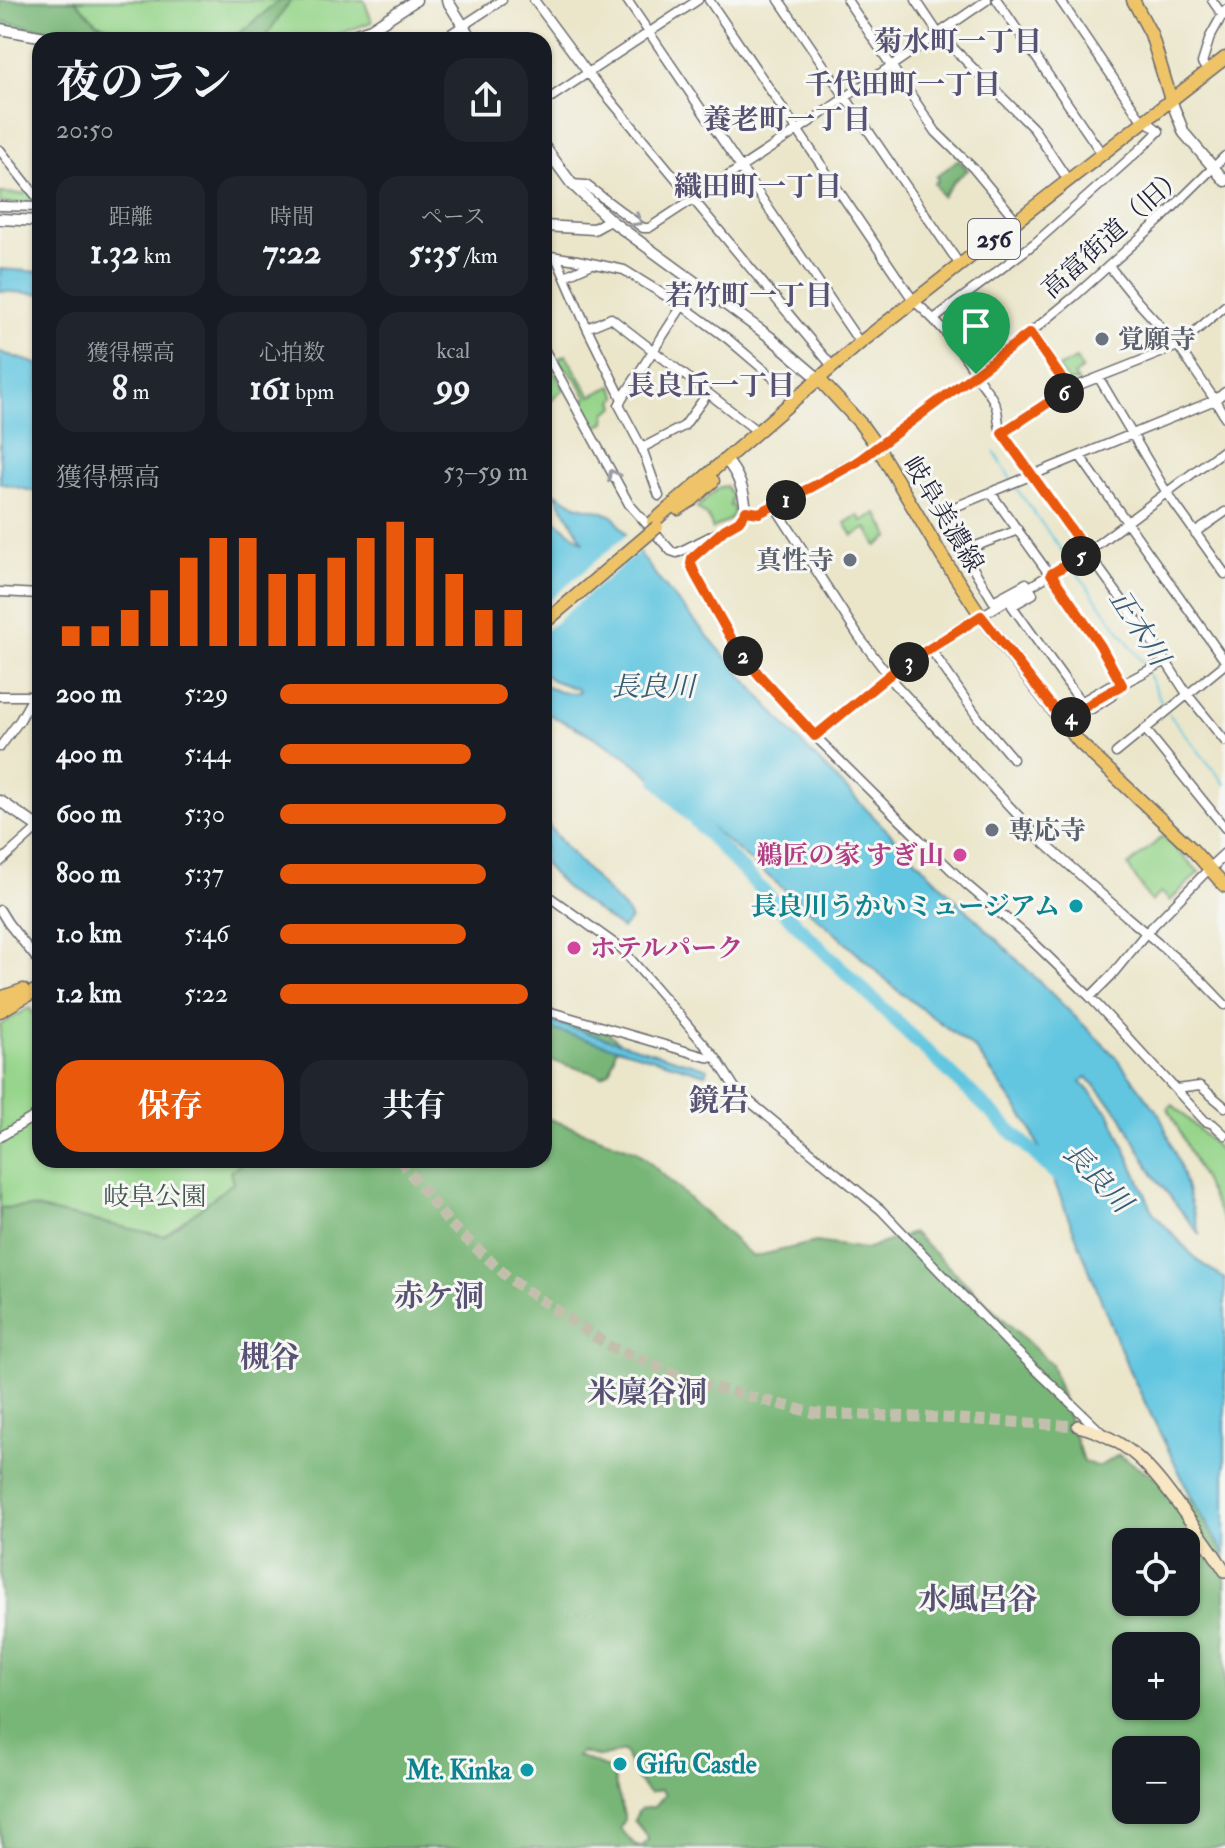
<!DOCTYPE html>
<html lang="ja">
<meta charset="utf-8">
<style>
:root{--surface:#171b24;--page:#20242c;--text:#f1f3f6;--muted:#9ea1a6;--accent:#ea580c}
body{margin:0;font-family:"IM FELL Double Pica","Noto Serif JP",serif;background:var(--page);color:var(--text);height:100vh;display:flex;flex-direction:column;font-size:30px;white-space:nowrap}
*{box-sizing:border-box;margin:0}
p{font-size:26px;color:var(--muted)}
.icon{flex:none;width:44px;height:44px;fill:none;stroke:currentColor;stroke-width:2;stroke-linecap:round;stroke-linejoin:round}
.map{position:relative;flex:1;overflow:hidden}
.side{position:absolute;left:32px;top:32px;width:520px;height:1136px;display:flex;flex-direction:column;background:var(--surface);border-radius:24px;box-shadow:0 2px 6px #0004}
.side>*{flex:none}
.fabs{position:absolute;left:1112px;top:1528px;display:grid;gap:16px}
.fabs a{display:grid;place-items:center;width:88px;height:88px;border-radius:16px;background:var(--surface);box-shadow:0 2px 6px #0004;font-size:40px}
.pin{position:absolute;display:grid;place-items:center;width:68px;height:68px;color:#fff;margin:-82px -34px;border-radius:50% 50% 50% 0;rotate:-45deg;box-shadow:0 0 8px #0007}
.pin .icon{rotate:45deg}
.km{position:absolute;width:40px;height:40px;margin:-20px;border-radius:50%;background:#222;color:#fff;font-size:22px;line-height:40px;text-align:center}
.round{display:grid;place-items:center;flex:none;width:84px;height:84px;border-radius:24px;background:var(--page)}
.head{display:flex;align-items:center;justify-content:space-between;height:136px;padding:0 24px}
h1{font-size:44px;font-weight:700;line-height:60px}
.metrics{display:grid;grid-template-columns:repeat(3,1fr);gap:12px;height:136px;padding:8px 24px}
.metrics div{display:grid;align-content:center;border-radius:20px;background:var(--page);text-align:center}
.metrics b{font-size:34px;font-weight:700}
.metrics small{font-size:22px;font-weight:400}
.metrics p{font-size:22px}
.chart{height:224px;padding:16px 24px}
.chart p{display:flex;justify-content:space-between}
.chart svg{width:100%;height:144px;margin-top:8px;stroke:var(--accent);stroke-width:6}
.cta{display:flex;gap:16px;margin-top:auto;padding:16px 24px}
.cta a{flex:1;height:92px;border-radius:24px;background:var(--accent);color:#fff;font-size:32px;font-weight:700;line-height:92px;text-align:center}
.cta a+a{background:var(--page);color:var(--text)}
ul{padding:0 24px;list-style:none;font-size:26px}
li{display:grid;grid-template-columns:128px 96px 1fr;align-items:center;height:60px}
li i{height:20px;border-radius:10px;background:var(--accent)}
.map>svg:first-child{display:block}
</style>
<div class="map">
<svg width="1225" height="1848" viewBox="0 0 1225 1848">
<rect width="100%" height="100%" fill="#f6f6f2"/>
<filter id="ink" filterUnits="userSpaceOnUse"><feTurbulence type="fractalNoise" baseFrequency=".0125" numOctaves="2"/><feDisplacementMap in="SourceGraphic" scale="16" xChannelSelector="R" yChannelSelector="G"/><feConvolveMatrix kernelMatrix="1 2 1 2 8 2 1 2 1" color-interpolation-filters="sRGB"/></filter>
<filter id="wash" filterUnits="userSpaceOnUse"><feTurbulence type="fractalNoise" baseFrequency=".006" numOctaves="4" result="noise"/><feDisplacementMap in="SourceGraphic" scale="32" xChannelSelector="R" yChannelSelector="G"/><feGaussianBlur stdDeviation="1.8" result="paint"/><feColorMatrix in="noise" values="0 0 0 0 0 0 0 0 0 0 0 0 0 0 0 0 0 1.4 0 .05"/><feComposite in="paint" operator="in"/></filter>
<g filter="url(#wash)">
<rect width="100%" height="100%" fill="#ebe6ca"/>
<path fill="#96d58b" stroke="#5c7c63" stroke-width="2" d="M0,0h364l8,22 -49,18h-239l-84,-14z
M27,190l8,10 -3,4 -32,-1v-10l24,1z
M544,355l20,34 -20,18z
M566,355l25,41 21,-10 6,11 -4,3 2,6 -10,7 -1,9 -9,6 -15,-25 6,-5 -9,-17 -21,-22z
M1076,359l6,10 -8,7 4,5 -10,1 -10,-14z
M726,486l6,10 -2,10h3l1,7 -5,7 -17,9c-1,-11 -7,-15 -15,-21l21,-20z
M877,513l13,24 -13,9 -10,-18 -14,8 -8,-13 13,-8 4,6z
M1163,836l36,36 -29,29 -9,-9 -10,10 -23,-36z
M29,1008l11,13v139h206l-16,12 3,11 -69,53 -134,-29 -30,1v-183z
M1172,1104l53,51v69l-57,-116z"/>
<path fill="#78b677" stroke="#4d6c59" stroke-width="2" fill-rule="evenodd" d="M0,0h75l22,23 26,8 -2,9h-14l-107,-19z
M280,0h11l-25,36 -7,4h-40l18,-5z
M958,160l10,10 -13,10 -13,17 -8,-14 4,-3 -2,-3z
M544,1013l61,17 13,11 -8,30 -8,5 -58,-18z
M544,1117l93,34 116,106 63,-15 49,7 48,-16 138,131 32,97 15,6 21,-12 75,47 31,53v293h-1225v-640l30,-1 134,29 69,-53 -3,-11 16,-12h298zM1126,1542h60v60h-60zM1126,1646h60v60h-60zM1126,1750h60v60h-60zM623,1751l2,1c7,21 8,26 25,41l10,-3 5,5 -11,12 -13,2 -3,3 -4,8 13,16 1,4 -7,7 -5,-1 -16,-17 4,-8v-6l-12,-43 -10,-6 -25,-10 3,-4 20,5z"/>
<path fill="#62c6e0" stroke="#42748e" stroke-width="2" d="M0,269l40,3v22l-40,-3z
M0,352l40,13v128l-40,-10z
M554,492l24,14 22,5 13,5 47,65 136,157 140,142 179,176 45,59 21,54 19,66 -46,-59 -34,-62 -33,-37 -6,5 29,32 44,100 44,47 27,18v276l-31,-53 -65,-132 -71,-179 -30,-68 -53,-74 -77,-58 -73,-67 -195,-165 -43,-26 -43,-21v-26l16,6 17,1 2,-1 -2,-3 -25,-9 -8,-6v-163l40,32z
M544,820l25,31 58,61 4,7 -9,10 -54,-39 -24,-26z
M544,1020l164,49 -2,5 -162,-47z"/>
<path fill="#ebe6ca" d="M630,532l12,17 -98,83v-27z"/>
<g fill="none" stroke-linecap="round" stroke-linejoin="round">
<path stroke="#62c6e0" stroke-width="2" d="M994,452l17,27
M1014,485l55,76
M1072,566l74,101
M1148,674l16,33
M1169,714l56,70"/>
<path stroke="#62c6e0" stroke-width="14" d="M658,780c126,139 265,266 400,396"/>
</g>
</g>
<g filter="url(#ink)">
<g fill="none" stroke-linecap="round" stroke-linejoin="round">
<path stroke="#c3bfad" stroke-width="11" stroke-dasharray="11 5.5" stroke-linecap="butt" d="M400,1160l49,63 62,57 100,67 86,36 117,30 130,5 134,8"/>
<g stroke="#68676d" stroke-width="11">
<path id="minor" d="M534,0l54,73 244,293
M627,0l233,343
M709,0l204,300c25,22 48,47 64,76 5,9 13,17 17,26 7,13 1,21 10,35l155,214 28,43 38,47
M779,0l181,265
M847,0l89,132 37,36 44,53
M916,0l22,33 96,96 34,51
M997,0l105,154
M1060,0l83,122
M1212,0l11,16
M441,40l61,-40
M1208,71l-6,-8 8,-26 15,-27
M544,102l154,-102
M0,150l40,51
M1225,156l-65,64 -85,76 -45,37 -152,115 -66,39 -53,26 -13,-2 -7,10 -14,8 -33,29 -1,6 4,10 40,71 25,31 55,60 101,100 51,49 60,51 63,61 115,124 8,3 12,11
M571,184l15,1 57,43h6l149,-98 189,-130
M0,206l40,1
M544,255l33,5 47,10 63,39 41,30 68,58
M556,257l31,71 35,71 -3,6 23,43 17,48
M1109,266l29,36 40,44 37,54 10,17
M565,276l27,-12
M934,319l101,-76 111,-99 13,-13 -14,-11
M587,328l24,-10 146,113
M1030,333l39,56
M544,349l85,155 42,47 6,2 40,-20
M1099,378l68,115 58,81
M622,399l60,-93
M1002,433l67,-44 109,-43 47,-40
M642,448l42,-22 24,-33
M1080,456l145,205
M991,493l109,152 22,40
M774,505l85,132 36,47 147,157 84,75 73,62 26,27
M1195,533l30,-21
M963,551l55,-21
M0,592l40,2
M930,648l49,71 34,40
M1122,685h-12l-29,17 -69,-96 21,-12 -7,-11 -33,18 -53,-88 275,-113 10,-8
M0,696h40
M1092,709l20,-13
M1064,722l49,-33 53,-28
M1145,729l80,99
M815,736l78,-64 45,-30 149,-90 138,-103
M0,747l20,-27 13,-23
M1116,753l109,-89
M0,862l39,-35
M544,893l78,56 94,109 21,33 144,119 128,134 91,87
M0,910l8,13 32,40
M1090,997l21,-21 35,-43 64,-65
M544,1010l162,47 10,1
M1176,1089l24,-3 25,21
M0,1137l40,-24"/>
</g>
<g stroke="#68676d" stroke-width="13">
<path id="tertiary" d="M447,0l25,40
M0,29l62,11
M338,40l33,-11 45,-29
M1171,100l13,33 41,48
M544,146l27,37 39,37 160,117 48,41
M0,219l40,2
M544,226l50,3 16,-9
M725,459c14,15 19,32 21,52
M0,801l40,27
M1210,868l15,-14"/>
</g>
<g stroke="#68676d" stroke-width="14">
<path id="secondary" d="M1078,1426c51,13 74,43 104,84 15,20 30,40 43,61"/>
</g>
<g stroke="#68676d" stroke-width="15">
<path id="primary" d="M1133,0l18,34 20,66
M818,378l42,45 18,25 65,110 38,58 76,99 23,28 111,105 34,38"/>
</g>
<g stroke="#68676d" stroke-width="15">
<path id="trunk" d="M678,509l14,-9 21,-19
M653,522l207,-179 365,-285
M0,998l23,-8
M0,1011l40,-23"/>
</g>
<use href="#minor" stroke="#fff" stroke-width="8"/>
<use href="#tertiary" stroke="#fff" stroke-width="10"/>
<use href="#secondary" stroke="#f9e7c3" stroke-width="11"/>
<use href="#primary" stroke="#efc469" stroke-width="12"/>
<use href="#trunk" stroke="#efc469" stroke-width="12"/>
<g stroke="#68676d" stroke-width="15" stroke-linecap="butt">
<path id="trunk-bridge" d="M544,623l113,-96"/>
</g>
<use href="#trunk-bridge" stroke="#efc469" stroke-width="12"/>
</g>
<defs><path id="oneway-chevron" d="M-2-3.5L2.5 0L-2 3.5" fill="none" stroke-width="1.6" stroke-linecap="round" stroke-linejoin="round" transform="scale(2)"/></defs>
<g stroke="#9c9ca7">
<use href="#oneway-chevron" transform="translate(637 221) rotate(29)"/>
<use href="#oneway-chevron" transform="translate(613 475) rotate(-117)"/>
</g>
</g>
<g fill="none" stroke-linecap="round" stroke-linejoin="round" filter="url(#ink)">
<g stroke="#fff" stroke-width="16">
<path id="route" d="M1030,333l39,56 -67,44 85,119 -36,22 49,71 22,40 -28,16 -30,21 -83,-106 -88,56 -78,64 -55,-60 -25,-31 -40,-71 -4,-10 1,-6 33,-29 14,-8 7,-10 13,2 53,-26 45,-25z"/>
</g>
<use href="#route" stroke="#ea580c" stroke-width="10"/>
</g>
<g fill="#6b7280" stroke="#f6f6f2" stroke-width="3">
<circle cx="1102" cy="339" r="8"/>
<circle cx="850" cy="560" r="8"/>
<circle cx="992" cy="830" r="8"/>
</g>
<g fill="#d1479c" stroke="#f6f6f2" stroke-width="3">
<circle cx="960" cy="855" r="8"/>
<circle cx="574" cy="948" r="8"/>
</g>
<g fill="#0f9aa8" stroke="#f6f6f2" stroke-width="3">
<circle cx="1076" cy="906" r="8"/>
<circle cx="620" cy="1764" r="8"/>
<circle cx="527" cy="1770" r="8"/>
</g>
<g text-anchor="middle" stroke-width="6" stroke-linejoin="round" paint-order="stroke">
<rect fill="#f6f6f2" stroke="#626272" stroke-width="2" x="968" y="219" width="52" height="40" rx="6"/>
<g font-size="24" font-weight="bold" fill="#22223b">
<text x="994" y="247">256</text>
</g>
<g font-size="26" fill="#22223b" stroke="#f6f6f2">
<text transform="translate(1113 232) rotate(-42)" y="9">高富街道（旧）</text>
<text transform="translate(944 514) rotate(59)" y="9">岐阜美濃線</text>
</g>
<g font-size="26" font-weight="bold" fill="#5b616d" stroke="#f6f6f2" text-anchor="start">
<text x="1118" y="348">覚願寺</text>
<text x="834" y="569" text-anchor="end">真性寺</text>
<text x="1008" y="839">専応寺</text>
</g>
<g font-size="26" font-weight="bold" fill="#b23c85" stroke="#f6f6f2" text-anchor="end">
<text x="944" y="864">鵜匠の家 すぎ山</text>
<text x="590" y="957" text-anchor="start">ホテルパーク</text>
</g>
<g font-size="26" font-weight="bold" fill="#0d838f" stroke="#f6f6f2" text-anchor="end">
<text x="1060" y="915">長良川うかいミュージアム</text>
<text x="636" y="1773" text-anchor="start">Gifu Castle</text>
<text x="511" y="1779">Mt. Kinka</text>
</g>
<g font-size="26" fill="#455853" stroke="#f6f6f2">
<text x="155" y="1205">岐阜公園</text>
</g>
<g font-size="28" font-weight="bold" fill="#575273" stroke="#f6f6f2">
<text x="958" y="51">菊水町一丁目</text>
<text x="903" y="94">千代田町一丁目</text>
<text x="787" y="129">養老町一丁目</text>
<text x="758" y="196">織田町一丁目</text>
<text x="749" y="305">若竹町一丁目</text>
<text x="711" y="395">長良丘一丁目</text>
</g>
<g font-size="28" font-style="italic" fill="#385b75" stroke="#f6f6f2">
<text transform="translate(1140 627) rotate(57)" y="10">正木川</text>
<text x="653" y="696">長良川</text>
<text transform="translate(1098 1177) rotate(46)" y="10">長良川</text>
</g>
<g font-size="30" font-weight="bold" fill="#575273" stroke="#f6f6f2">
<text x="719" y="1110">鏡岩</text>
<text x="439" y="1306">赤ケ洞</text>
<text x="270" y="1367">槻谷</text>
<text x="647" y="1402">米廩谷洞</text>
<text x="978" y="1609">水風呂谷</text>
</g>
</g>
</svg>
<div class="fabs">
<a><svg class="icon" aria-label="locate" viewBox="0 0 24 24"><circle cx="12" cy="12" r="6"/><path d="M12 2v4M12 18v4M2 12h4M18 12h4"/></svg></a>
<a>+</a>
<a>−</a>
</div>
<div class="pin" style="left:976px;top:374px;background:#1e9e55"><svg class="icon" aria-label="arrive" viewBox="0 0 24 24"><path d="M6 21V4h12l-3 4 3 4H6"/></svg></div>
<b class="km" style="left:786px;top:500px">1</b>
<b class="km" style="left:743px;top:656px">2</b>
<b class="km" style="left:909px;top:662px">3</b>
<b class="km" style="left:1071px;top:717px">4</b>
<b class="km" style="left:1081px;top:556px">5</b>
<b class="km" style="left:1064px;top:393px">6</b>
<section class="side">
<div class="head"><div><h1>夜のラン</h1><p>20:50</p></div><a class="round"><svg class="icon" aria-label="share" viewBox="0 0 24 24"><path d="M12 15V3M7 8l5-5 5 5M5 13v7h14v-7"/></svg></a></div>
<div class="metrics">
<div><p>距離</p><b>1.32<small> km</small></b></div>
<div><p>時間</p><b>7:22</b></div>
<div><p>ペース</p><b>5:35<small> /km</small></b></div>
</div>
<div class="metrics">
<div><p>獲得標高</p><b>8<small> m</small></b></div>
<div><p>心拍数</p><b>161<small> bpm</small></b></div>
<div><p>kcal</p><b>99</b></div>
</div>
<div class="chart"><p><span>獲得標高</span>53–59 m</p>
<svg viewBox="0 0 160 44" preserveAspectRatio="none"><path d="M5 44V38M15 44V38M25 44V33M35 44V27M45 44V17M55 44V11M65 44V11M75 44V22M85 44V22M95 44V17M105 44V11M115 44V6M125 44V11M135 44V22M145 44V33M155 44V33"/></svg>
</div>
<ul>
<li><b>200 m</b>5:29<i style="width:92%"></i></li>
<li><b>400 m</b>5:44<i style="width:77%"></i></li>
<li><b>600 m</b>5:30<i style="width:91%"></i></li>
<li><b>800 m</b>5:37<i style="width:83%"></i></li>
<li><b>1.0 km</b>5:46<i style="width:75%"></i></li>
<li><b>1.2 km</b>5:22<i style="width:100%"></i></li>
</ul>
<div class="cta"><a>保存</a><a>共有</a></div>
</section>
</div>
